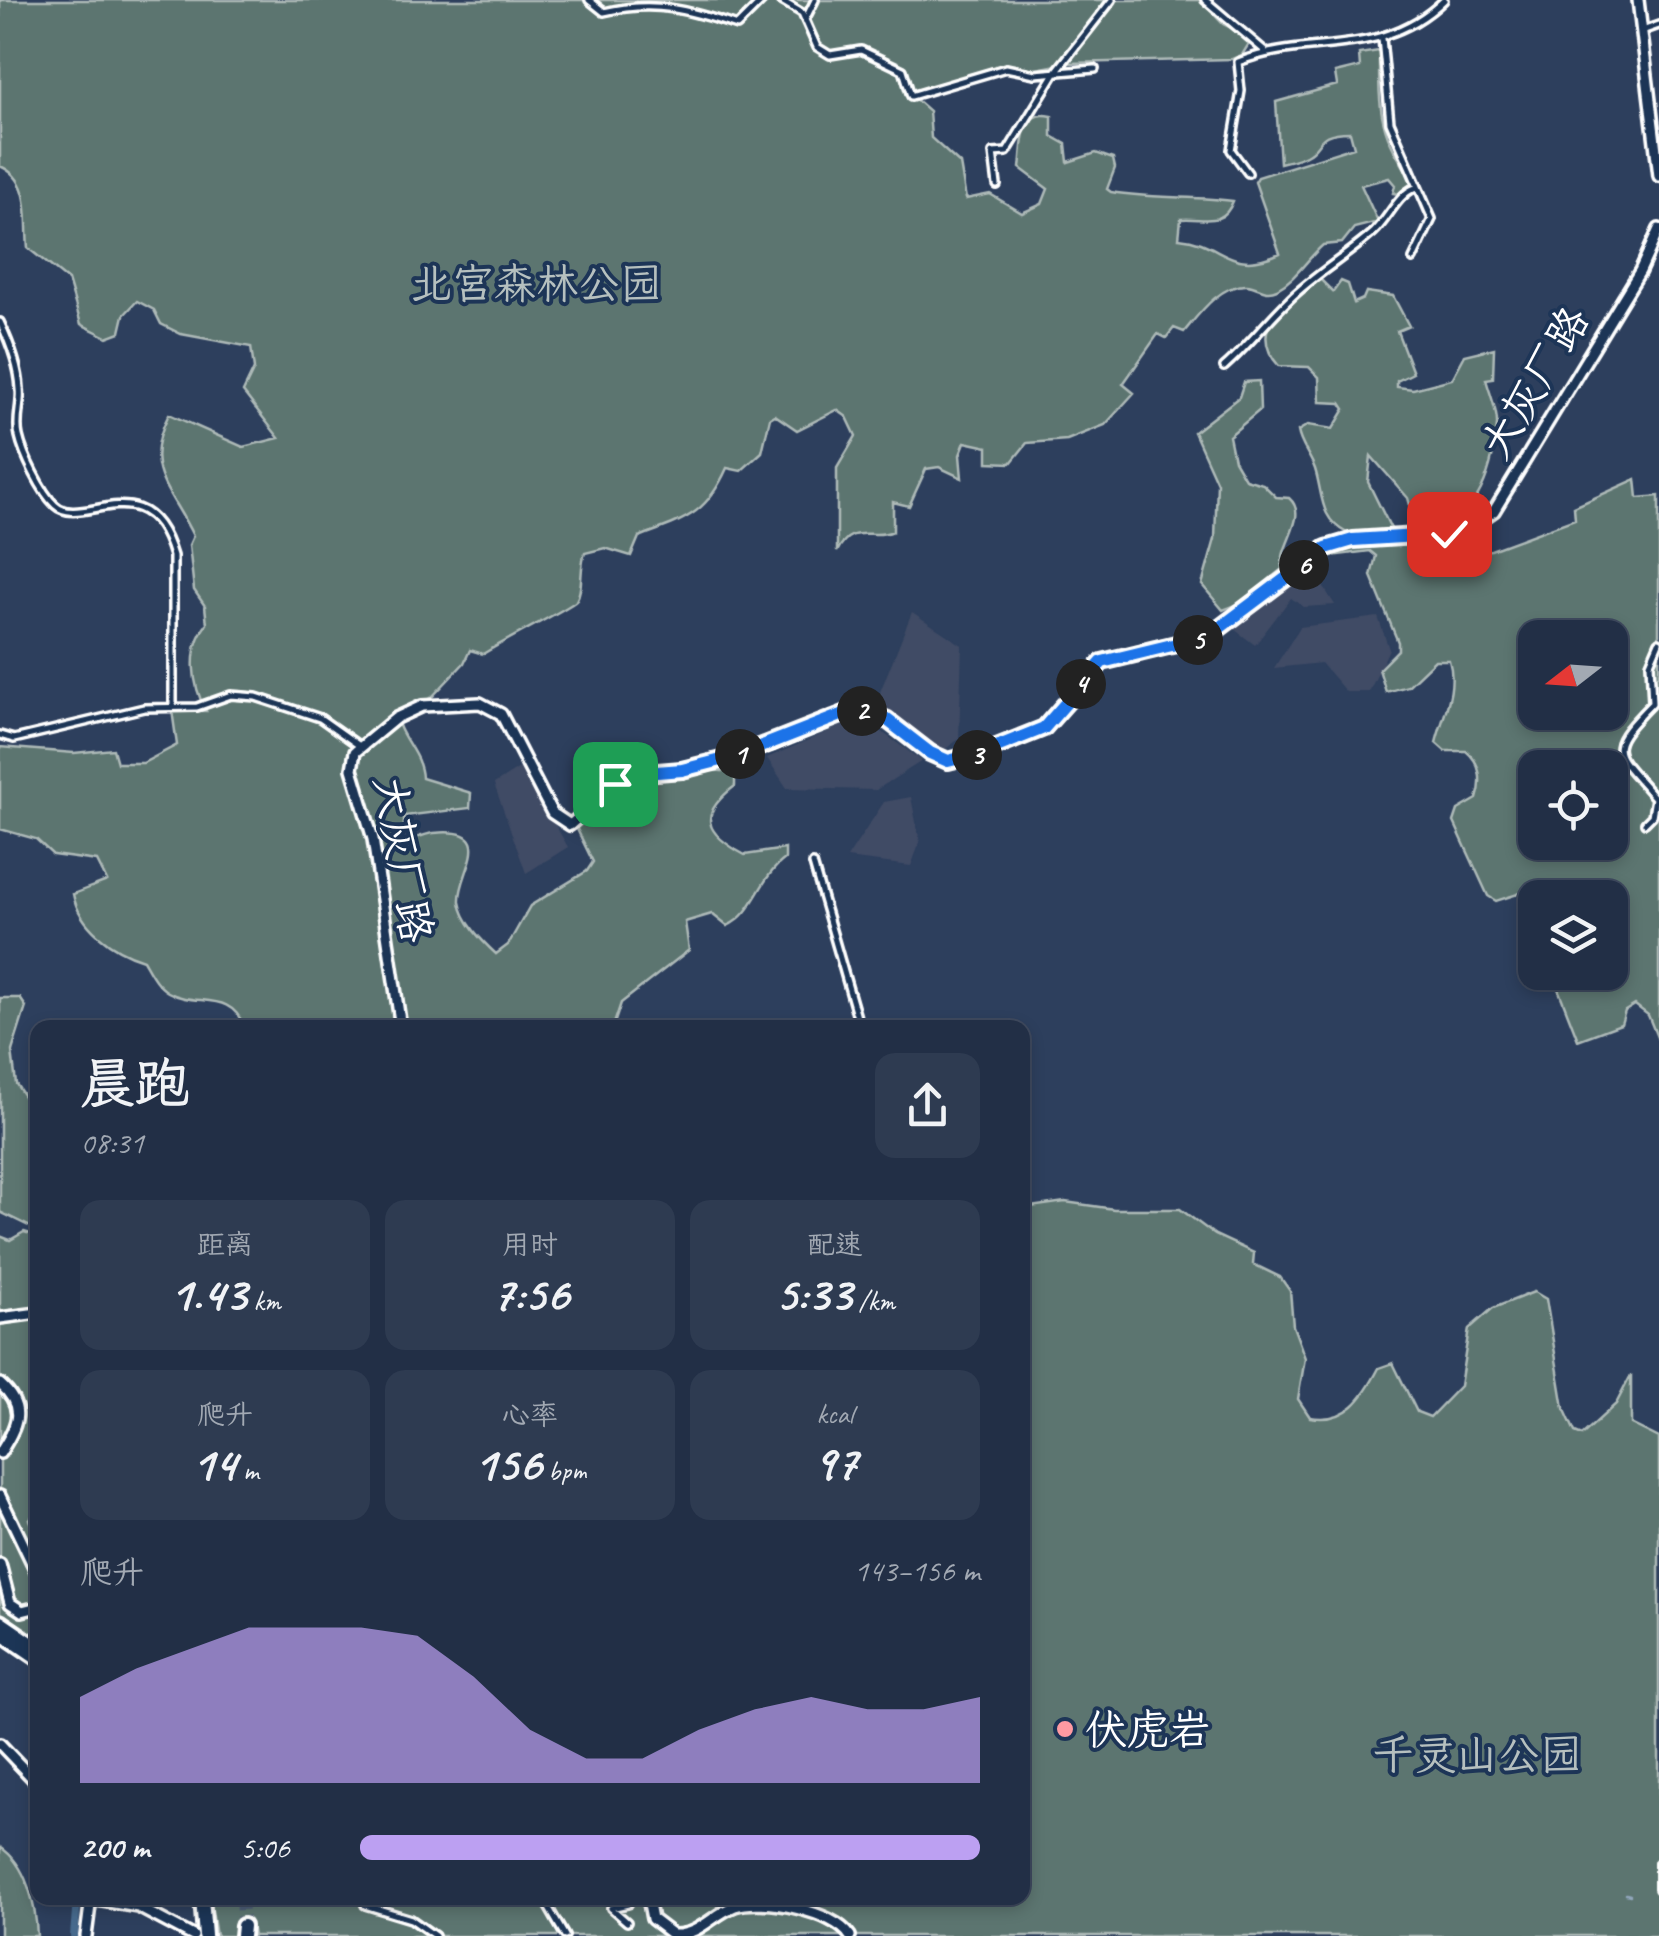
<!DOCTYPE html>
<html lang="zh">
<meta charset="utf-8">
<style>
:root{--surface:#222f46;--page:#2e3b51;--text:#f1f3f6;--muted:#a2a9b3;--line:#3f4a5f;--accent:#bca0f2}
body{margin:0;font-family:Caveat,"LXGW WenKai TC",sans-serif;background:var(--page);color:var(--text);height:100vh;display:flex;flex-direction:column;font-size:38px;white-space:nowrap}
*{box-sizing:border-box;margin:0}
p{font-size:32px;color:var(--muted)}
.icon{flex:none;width:55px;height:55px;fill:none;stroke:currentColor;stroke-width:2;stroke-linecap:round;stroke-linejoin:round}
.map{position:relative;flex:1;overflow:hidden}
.panel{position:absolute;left:30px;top:1020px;width:1000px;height:885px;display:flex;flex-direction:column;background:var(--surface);border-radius:20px;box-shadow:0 5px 15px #0003,0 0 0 2px var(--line)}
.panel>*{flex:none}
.needle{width:65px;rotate:253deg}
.fabs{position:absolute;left:1518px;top:620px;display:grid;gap:20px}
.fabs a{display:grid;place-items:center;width:110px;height:110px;border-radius:20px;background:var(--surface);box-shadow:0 5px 15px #0003,0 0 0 2px var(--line);font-size:50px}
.pin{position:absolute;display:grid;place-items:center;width:85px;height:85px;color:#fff;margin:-42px;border-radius:20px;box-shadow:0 5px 15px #0006}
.km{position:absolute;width:50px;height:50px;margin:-25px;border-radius:50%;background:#222;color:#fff;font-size:28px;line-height:50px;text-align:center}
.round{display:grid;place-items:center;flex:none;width:105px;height:105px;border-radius:20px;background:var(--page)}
.summary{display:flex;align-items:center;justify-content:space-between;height:170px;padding:0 50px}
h1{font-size:55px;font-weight:700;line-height:75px}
.figures{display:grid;grid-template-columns:repeat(3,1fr);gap:15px;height:170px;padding:10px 50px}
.figures div{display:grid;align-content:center;border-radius:20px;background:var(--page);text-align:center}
.figures b{font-size:50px;font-weight:700}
.figures small{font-size:28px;font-weight:400}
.figures p{font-size:28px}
.chart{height:280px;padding:20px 50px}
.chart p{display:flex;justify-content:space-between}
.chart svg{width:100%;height:180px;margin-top:10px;fill:var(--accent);opacity:.7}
ul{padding:0 50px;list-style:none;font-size:32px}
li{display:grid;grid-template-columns:160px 120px 1fr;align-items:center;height:75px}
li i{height:25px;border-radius:12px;background:var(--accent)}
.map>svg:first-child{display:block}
</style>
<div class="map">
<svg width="1659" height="1936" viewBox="0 0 1659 1936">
<rect width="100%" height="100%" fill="#2d3f5d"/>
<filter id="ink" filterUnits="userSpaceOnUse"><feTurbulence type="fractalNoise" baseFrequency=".01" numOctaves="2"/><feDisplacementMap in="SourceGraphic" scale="20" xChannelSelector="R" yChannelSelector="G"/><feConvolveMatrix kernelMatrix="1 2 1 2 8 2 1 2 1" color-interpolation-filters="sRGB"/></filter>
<g filter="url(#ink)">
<path fill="#404b65" d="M1312,569l23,36 -31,2 -13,-9 -36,47 -21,-16z
M912,612l50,33 -3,94 -19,14 -64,-51z
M1378,617l11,32 -20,43h-23l-25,-29 -47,5 26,-41z
M843,725l39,7 40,29 -46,29 -89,-2 -20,-30z
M521,767l47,80 -42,26 -32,-89z
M911,797l9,45 -9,24 -64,-8 37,-56z"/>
<path fill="#5c7470" stroke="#aebab8" stroke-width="2.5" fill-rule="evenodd" d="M0,0h1200l23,24 25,12 2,6 -8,13 -10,4 -164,4 -32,6 -30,-4 -93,26v6l16,14 2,27 29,26 6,35 24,-5 32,19 20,-9 6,-15 -28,-21c3,-23 -1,-60 32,-52v20l14,8 2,18 28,-9 17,6 2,9 -8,21 4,3c41,7 87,4 122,9 -10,27 -29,16 -52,18l-2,19c45,4 49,38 101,15l-25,-71 3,-5 96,-30 -4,-15c-36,0 -26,14 -44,23 -7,4 -18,6 -26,8l-4,-61 61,-17 -2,-12 25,-6 -1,-13 20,-3c0,57 -1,83 35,130l-16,13 -5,-1 2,-8 -6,-7 -28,7 17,37 -24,6 -12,15 -19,2c-16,14 -27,34 -46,44 -13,6 -18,-3 -30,-4 -27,-1 -48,29 -63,47l-10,-4 -8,10 -8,-4 -35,50 11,9 -29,32 -38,15 -40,3 -16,20 -23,-1v-15l-23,-5 -5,13 2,23 -23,-11 -13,2 -17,37 -16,-4v29c-22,10 -41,-10 -56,21v-84l19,-32 -9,-19 -10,-7 -40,20 -22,-15 -5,3 -8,34 -21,19 -14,-3c-21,47 -41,51 -88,69l-8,19 -26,-8 -20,5c-6,15 -1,35 -9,48 -5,6 -78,43 -93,53l-13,-4 -6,13 -33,35 -36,14c4,26 26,41 27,66l49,15 -1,15 -66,8v16l-7,12c13,-2 25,-10 37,-11 69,-7 23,41 26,69 3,20 22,39 36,52l12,-9 22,-39 57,-35 6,-9 -18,-37 50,-45 84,-10 26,2v14c-38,29 -31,47 10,69l40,-6v10c-27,20 -30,55 -58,67l-15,-12 -27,8 4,28 -68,53 -8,24h-369c-13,-38 -48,-19 -76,-35 -12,-7 -18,-20 -25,-32 -30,-9 -64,-33 -70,-66l34,-13 -10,-20 -44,-6 -17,-16 -36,-10v-82l74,6 39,-4 4,14h26l34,-18 -5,-35 34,1c-14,-26 -19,-63 1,-87l-2,-18 -11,-16 -5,-45 4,-9c-22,-47 -53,-66 -24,-122l74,33 36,-9 -36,-46 11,-23 -3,-22 -70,-13 -20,-10 -7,-14 -17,-9 -13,14 -4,17 -13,5 -26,-13 -13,-44 -40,-32c-3,-30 5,-68 -28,-82z
M1314,280h7l12,12 8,-11 7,3 6,19 9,-4 3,-7 27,4 16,30 -12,5 16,42 -16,8v6l16,2 39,-10 13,-24 29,-7 -1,30 -7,1c3,13 12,32 11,46 -4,45 -22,112 -81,101l-8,-28 -37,-42 -3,26 23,47 -44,4c-28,-14 -24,-39 -32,-64 -5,-14 -15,-24 -17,-38l10,-6 25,4 12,-20 -4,-6 -21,-1 -1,-25 -10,-10 -30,-1c-32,-35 4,-69 35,-86z
M1259,381l1,29 -31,26 5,24 11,19 18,5 13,13 13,1c21,18 -10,46 -7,71l-43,35 -16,6 -21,-25 13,-46 2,-56 -23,-51 45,-35 5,-15z
M1636,479l2,19 21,-2v546l-11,-27 -13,-10 -10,6 -4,13 -43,16 -26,-67 58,-1v-74l-56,-1 -11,-11 -47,15 -8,-5 -34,-74 4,-12 19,-11c6,-18 4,-36 -11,-48h-21l-9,-8c6,-26 22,-53 13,-83h-14l-27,26 -22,6 -7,-23 19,-19v-8l-27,-66 5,-20 -6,-5 -40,5 -6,19 -11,-14c43,-36 111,-16 163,-31l6,21 9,-1 84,-31 -1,-12zM1535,638h75v74h-75zM1535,768h75v74h-75z
M0,998h20l6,9 -14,44 4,33 21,32v114l-37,-18z
M1065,1202l49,7h66l35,26 39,18 -1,11 27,13 10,14 3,35 12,32 -7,41 12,18c37,7 54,-20 69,-49l14,-5 24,49 13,5 30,-31 9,-57 24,-21 41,-16 12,7 18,109 11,24 7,3 34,-31 15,-29v49l28,14v498h-1406l-2,-11 -12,-3 -4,14h-19l-6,-38h459l21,8 7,-8h325l1,-690z
M24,1232l13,4 1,273 -9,11 8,16v105l-37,-28v-377l10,4z
M0,1847c27,17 36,59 37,89h-37z"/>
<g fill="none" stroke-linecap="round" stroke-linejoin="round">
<path stroke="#90a6bb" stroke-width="2.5" d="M1626,1894l4,1"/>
<path stroke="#466a8d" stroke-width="8" d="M74,1936l3,-38"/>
<path stroke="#4c5c75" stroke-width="12" stroke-dasharray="12 6" stroke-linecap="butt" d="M241,1898l2,28"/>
<g stroke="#fff" stroke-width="12">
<path id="street" d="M589,0l15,12c51,-12 85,-2 133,14l26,-26
M780,0l22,13 15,34 13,8 31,-5 42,20 8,26 95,-28 29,6 60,-5
M1205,0l60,51
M806,18l9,-18
M1642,31l17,-6
M1382,38l8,84 42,97 -19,40
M1248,173l-17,-23 10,-59 -3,-29c72,-28 144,-1 206,-62
M997,185l-4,-32 14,-1 48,-79 57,-73
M0,322c9,19 19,45 20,67 2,15 -5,31 -1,47 4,18 22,56 36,69 27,26 92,-41 118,51v151
M1224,367c24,-21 42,-45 65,-67 25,-25 58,-44 85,-68 14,-13 24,-38 41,-44
M0,735l14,4 130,-31 53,-1 34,-12 25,2 64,21 41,29
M1645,823l7,-7 3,-18c-41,-49 -53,-44 -3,-95l-2,-40 9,-21
M813,864l47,164
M1659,1863v26
M392,1898l-27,7 46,14 24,17
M543,1898l22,38
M627,1922l-16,-14 17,-4 2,-6"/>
</g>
<g stroke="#fff" stroke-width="16">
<path id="secondary" d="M1638,0l21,176
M401,1028l-28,-189 -21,-70 3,-17 41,-34 26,-12 58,-3 21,11 51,99 18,12 53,-47 78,-12 72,-22 76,-33 37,8 44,34 17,8 38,-9 59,-24 58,-66 107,-26 117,-88 27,-7 111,-9 30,-21 146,-240 19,-42
M0,1318l38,-5
M0,1384c27,24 17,42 0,69
M0,1496l38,79
M0,1564l10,39 12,8 16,-4
M0,1744l38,40
M648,1898l4,21 21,16c26,1 40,-21 62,-29 28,-9 99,5 115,30
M91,1899l47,8 55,29
M86,1936l5,-38"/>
</g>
<g stroke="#fff" stroke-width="20">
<path id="highway" d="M0,1622l38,26
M0,1632l38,26
M202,1898l3,38
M242,1936l1,-10"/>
</g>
<use href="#street" stroke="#1d3557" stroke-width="5"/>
<use href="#secondary" stroke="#1d3557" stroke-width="9"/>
<use href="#highway" stroke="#1d3557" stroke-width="12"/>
</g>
</g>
<g fill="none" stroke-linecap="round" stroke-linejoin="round" filter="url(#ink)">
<g stroke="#fff" stroke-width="20">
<path id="route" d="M615,784l17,-10 50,-4 55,-14 112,-44 37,7 44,34 18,8 36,-9 60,-24 58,-66 107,-26 117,-88 27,-8 96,-6"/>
</g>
<use href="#route" stroke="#1a73e8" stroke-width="12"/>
</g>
<circle fill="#ff9aa2" stroke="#1d3557" stroke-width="4" cx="1065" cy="1729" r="10"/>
<g text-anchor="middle" stroke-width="8" stroke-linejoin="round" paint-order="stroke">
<g font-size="42" fill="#b6c0bf" stroke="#1d3557">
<text x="536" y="298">北宫森林公园</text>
<text x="1477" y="1769">千灵山公园</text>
</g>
<g font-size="42" fill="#fff" stroke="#1d3557">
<text transform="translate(1534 382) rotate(-59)" y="15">大灰厂路</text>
<text transform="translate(404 859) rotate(80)" y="15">大灰厂路</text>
</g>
<g font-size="42" fill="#fff" stroke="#1d3557" text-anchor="start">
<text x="1085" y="1744">伏虎岩</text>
</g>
</g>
</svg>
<div class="fabs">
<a><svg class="needle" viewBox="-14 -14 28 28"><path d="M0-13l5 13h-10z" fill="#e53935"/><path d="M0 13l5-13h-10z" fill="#a2a9b3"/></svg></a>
<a><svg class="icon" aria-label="locate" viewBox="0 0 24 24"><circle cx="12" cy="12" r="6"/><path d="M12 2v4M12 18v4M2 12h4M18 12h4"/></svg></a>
<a><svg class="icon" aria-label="layers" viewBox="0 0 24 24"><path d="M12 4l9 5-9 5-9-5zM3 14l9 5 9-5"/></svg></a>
</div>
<div class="pin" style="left:615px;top:784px;background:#1e9e55"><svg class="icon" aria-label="arrive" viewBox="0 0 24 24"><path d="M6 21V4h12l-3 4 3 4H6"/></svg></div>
<div class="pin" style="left:1449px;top:534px;background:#d93025"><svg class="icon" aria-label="check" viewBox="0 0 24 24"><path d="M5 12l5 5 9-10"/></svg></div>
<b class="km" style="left:740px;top:754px">1</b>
<b class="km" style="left:862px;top:711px">2</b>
<b class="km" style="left:977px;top:755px">3</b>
<b class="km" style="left:1081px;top:684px">4</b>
<b class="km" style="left:1198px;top:640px">5</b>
<b class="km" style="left:1304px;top:565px">6</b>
<section class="panel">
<div class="summary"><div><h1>晨跑</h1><p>08:31</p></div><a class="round"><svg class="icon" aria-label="share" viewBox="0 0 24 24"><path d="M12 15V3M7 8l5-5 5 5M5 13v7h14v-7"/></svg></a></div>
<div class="figures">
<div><p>距离</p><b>1.43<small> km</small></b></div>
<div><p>用时</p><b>7:56</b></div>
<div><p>配速</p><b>5:33<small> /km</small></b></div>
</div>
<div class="figures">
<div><p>爬升</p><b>14<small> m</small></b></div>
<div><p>心率</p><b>156<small> bpm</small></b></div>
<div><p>kcal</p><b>97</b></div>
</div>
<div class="chart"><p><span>爬升</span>143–156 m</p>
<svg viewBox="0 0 160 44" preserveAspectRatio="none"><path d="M0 44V23L10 16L20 11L30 6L40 6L50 6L60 8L70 18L80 31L90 38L100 38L110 31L120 26L130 23L140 26L150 26L160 23V44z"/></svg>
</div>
<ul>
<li><b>200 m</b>5:06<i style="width:100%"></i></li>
</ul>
</section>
</div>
